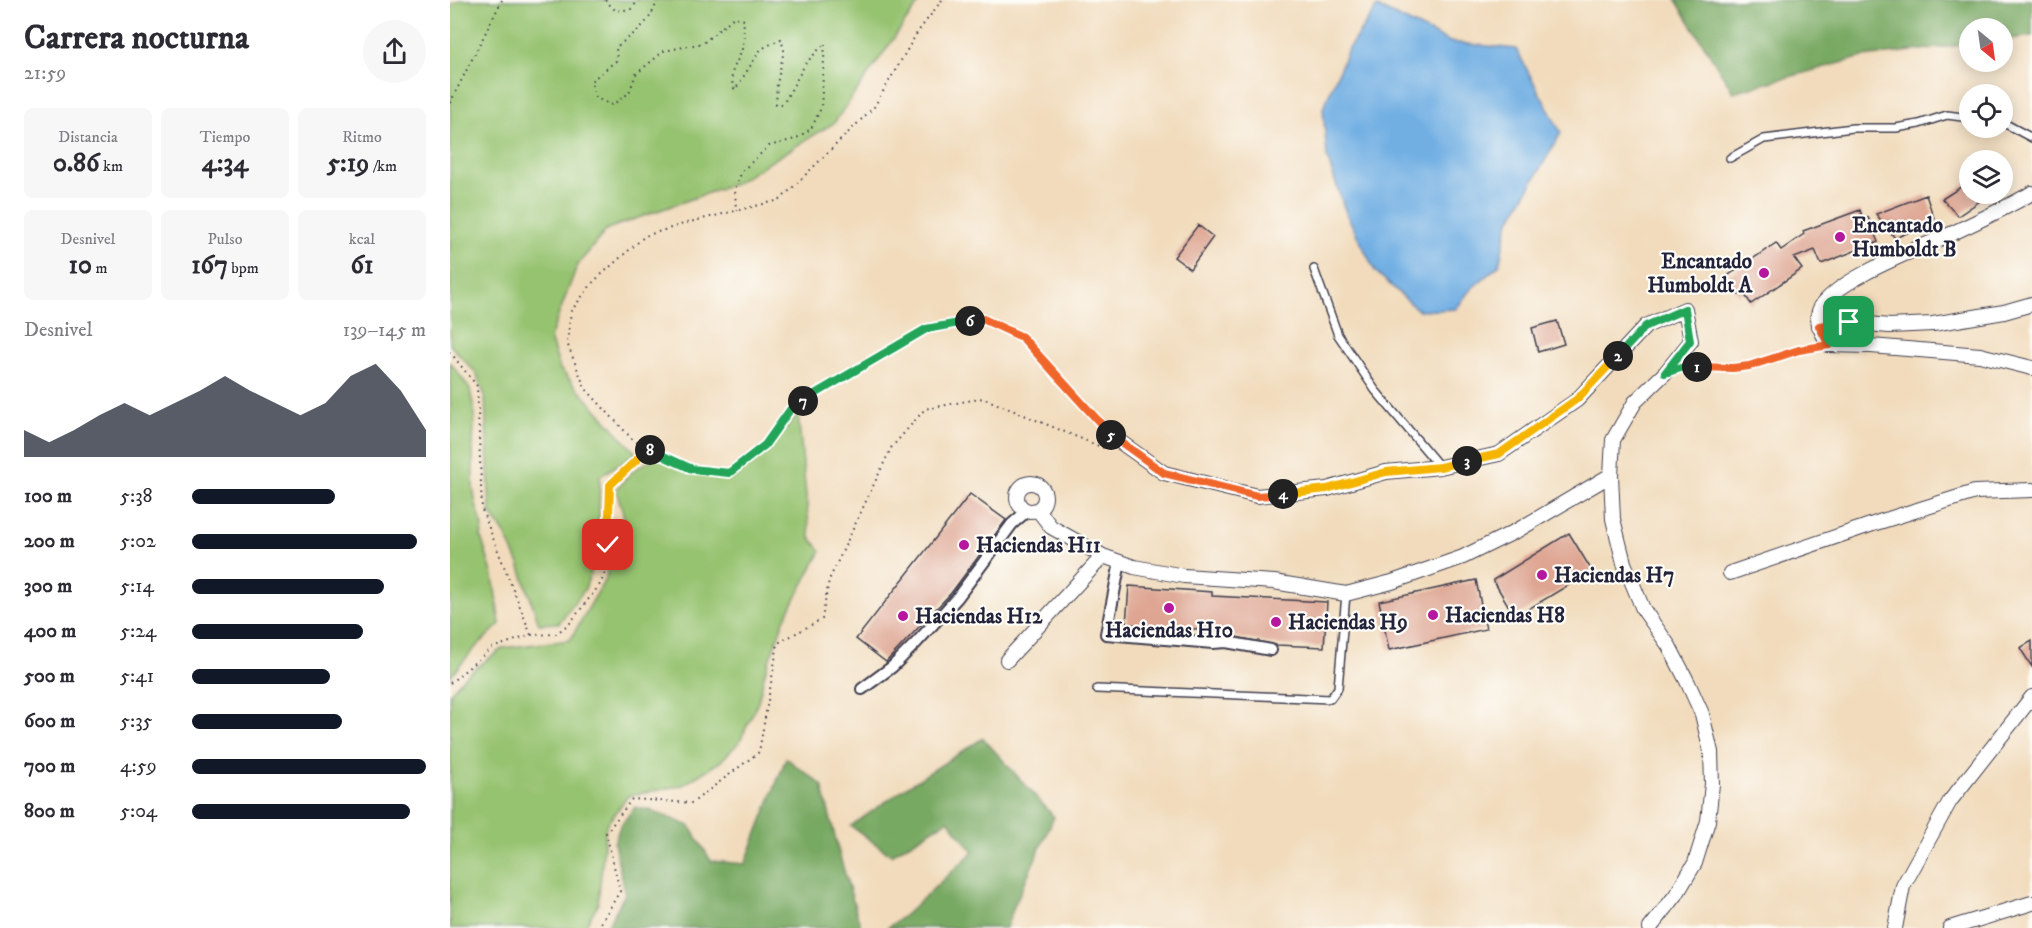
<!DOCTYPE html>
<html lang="es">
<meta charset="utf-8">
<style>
:root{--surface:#fff;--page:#f7f7f7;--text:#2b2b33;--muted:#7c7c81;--accent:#111827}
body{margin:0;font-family:"IM FELL DW Pica",serif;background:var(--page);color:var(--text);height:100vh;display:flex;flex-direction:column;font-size:22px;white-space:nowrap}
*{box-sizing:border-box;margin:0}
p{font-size:20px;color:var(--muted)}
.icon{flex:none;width:33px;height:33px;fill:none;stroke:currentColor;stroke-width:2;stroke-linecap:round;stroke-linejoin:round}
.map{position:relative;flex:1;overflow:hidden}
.details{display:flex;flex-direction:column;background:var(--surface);width:450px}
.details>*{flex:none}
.needle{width:39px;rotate:151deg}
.fabs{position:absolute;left:1509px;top:18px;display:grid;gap:12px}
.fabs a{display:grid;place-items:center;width:54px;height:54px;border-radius:50%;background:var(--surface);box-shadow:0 3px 15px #0003;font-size:30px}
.pin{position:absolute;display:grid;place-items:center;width:51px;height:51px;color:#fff;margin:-26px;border-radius:12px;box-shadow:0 3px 9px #0006}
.km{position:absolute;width:30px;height:30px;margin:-15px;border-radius:50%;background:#222;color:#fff;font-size:16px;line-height:30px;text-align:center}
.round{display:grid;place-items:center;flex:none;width:63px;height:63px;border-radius:32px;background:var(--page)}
.overview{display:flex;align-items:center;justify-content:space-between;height:102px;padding:0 24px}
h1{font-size:33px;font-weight:800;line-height:45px}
.stats{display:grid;grid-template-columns:repeat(3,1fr);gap:9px;height:102px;padding:6px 24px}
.stats div{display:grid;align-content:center;border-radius:9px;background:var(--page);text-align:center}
.stats b{font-size:26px;font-weight:800}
.stats small{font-size:16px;font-weight:400}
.stats p{font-size:16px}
.chart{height:168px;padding:12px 24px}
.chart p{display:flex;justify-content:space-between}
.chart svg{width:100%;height:108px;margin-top:6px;fill:var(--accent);opacity:.7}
ul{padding:0 24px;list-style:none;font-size:20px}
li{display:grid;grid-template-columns:96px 72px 1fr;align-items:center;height:45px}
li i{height:15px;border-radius:8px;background:var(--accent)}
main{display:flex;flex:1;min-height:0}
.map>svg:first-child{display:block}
</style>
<main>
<section class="details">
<div class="overview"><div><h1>Carrera nocturna</h1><p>21:59</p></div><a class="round"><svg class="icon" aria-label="share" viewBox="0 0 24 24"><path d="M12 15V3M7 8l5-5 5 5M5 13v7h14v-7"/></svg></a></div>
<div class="stats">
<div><p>Distancia</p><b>0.86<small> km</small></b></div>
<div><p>Tiempo</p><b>4:34</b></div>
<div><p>Ritmo</p><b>5:19<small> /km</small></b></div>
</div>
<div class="stats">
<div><p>Desnivel</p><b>10<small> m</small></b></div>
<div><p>Pulso</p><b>167<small> bpm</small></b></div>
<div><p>kcal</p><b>61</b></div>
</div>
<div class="chart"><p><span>Desnivel</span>139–145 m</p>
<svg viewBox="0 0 160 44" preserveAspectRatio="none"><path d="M0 44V33L10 38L20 33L30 27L40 22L50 27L60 22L70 17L80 11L90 17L100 22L110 27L120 22L130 11L140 6L150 17L160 33V44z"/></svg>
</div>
<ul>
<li><b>100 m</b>5:38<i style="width:61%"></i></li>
<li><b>200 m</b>5:02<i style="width:96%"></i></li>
<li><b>300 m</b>5:14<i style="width:82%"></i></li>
<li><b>400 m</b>5:24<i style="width:73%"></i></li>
<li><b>500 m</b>5:41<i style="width:59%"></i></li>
<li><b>600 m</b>5:35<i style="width:64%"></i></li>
<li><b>700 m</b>4:59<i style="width:100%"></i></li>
<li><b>800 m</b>5:04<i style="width:93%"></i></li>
</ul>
</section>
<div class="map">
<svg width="1582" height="928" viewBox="0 0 1582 928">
<rect width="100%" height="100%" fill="#fdfcf7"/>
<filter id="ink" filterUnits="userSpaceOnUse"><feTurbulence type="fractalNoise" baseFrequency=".0167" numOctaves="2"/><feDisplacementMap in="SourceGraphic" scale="12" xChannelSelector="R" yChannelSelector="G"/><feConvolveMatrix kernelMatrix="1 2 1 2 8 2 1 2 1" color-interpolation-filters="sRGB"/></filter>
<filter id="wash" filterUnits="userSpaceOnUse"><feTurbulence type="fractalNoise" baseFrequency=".008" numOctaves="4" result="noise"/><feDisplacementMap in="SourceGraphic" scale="24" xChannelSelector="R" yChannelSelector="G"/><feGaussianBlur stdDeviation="1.35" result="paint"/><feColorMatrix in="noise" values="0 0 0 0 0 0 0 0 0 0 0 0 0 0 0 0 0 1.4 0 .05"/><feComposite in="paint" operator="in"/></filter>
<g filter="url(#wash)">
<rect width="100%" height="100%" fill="#f1dbbc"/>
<path fill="#96c370" stroke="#5c7256" stroke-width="1.5" d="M10,0h461l-87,123 -98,60 -129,46 -30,37 -27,72 10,31 76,84 -36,23 -2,75 -13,38 -26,34 -20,1 -20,-60 -14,-30 -15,-22 -5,-116 -9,-23 -26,-28v-339z
M0,362l20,27 5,26 -2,27v45l3,18 7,22 -2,10 12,39 7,48 -27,26 -23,27z
M348,413l12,124 11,14 -37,69 -19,52 -7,30 -18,39 -20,21 -37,23 -55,11 -22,29 -8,79 -14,24h-134v-235l15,-17 38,-28 67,-8 36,-62 5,-21 17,-26 -12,-42 19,-20 22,-12 34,15 39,7 43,-34z"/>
<path fill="#78a962" stroke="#4d664e" stroke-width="1.5" d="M1226,0h356v36l-29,4 -1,-12h-32l-1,16 -106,13 -130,35z
M533,738l71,79 -39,87 -9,24h-119l18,-13 68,-63 -25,-32 -57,35 -40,-29 57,-40z
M336,758l36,27 18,72 21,71h-255l19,-34 -11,-51 6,-17 15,-19 15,3 40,16 21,35 34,3z"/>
<path fill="#71afe3" stroke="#4a688f" stroke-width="1.5" d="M927,7l73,35 66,7 45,84 -53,91 -9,41 -29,25 -14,19 -37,2 -44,-40 -29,-58 -19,-56 -4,-49 25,-59z"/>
<g id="blocks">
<path fill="#dea592" d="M1520,181v13h20l-32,22 -16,-17z
M1476,195l9,26 -40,17 -19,-24z
M1410,210l3,9 5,-2 10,25 -57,22 -6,-14 -21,8 8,11 -51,35 -8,-12 -4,3 -13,-18 50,-34 5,7 23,-16 -1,-3z
M748,225l15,12 -23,32 -16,-12z
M1107,321l7,23 -26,8 -6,-24z
M520,494l36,26 -55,73 -65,69 -30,-23z
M1119,533l23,38 -77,46 -22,-37z
M1026,580l10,49 -97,21 -10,-49z
M679,586l83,6v4l115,6 -3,45 -48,-2 -50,-10v-4l-100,-7z
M1582,641v26l-12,-19z"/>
</g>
</g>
<g filter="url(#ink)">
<use href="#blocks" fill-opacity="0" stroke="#413e4e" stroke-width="1.5"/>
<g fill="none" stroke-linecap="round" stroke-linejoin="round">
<g stroke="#413e4e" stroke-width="10">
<path id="service" d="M1552,122l30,16
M1280,158l34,-19 89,-11h43l23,-4 28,-9 23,3
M864,269l24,66 37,55 65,77
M647,689l233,10 8,-11 8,-94"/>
</g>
<g stroke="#413e4e" stroke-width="14">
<path id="pedestrian" d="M670,562l-14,72 107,9 13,-1 45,8
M412,689l30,-22 25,-25 40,-44 55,-74 15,-13"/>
</g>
<g stroke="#413e4e" stroke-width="16">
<path id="minor" d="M1582,193c-26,15 -52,27 -79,40 -30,14 -123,48 -134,78 -4,12 5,25 10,34l42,1 109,9 52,13
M1369,326l30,-4 40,4 44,-2 71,-12 28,-8
M659,434l55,39 93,23 70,-7 59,-17 54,-5 59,-13 78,-54 69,-74 39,-17 6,32 -26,32 -30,29 -22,38 -2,35 2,44 11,44 19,46 26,37 19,37 14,31 9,38 1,32 -4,37 -13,42 -19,32 -26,33
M567 497a14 14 0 1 1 28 0a14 14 0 1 1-28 0Z
M588,510l13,17 52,29 31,11 50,9 90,6 72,12 46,-12 71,-25 55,-27 93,-55
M1280,573l149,-51 96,-30 57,-2
M557,660l96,-104
M1445,928l8,-42 47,-85 82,-104
M1500,928l82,-25"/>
</g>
<path stroke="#413e4e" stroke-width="2" stroke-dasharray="1.5 4.5" stroke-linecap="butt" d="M155,0l11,11 15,-2 8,-9
M207,0c-5,22 -23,34 -41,47l1,13 -26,21 5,17 16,7 17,-12 7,-19 28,-23 39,-8 31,-26 10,3c-1,9 1,20 -2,29 -4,15 -16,23 -7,41l26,-41 20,-10 3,11 -7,34 -1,20h7l23,-41 19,-20 -4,65 -10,21 -16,10 -26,7 -27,25 -7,18 1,22
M492,0l-25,33 -43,74 -94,93 -90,22 -45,14 -51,45 -23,30 -4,32 18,45 48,52 15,9 44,20 37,4 36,-28 27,-38 134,-78 57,-10 38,18 79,86
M0,103l52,-103
M0,352l27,34 5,124 49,125
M1235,367c21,-1 41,2 62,-1 23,-3 44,-16 68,-19
M0,683l42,-35 39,-13 25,-1 14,-11 31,-40 5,-14 4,-48v-36l37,-35
M148,928l22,-37 -14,-58 26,-34 60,4 67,-51 19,-109 44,-24 7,-39 62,-132 34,-39 58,-11 123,51"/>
<use href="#service" stroke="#fff" stroke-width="7"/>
<use href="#pedestrian" stroke="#fff" stroke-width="10"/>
<use href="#minor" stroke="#fff" stroke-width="14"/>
</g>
</g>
<g fill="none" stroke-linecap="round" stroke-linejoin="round" filter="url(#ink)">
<g stroke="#fff" stroke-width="12">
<path id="split-1" d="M1247,367l36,1 16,-2 50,-16 30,-5 -10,-19 30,-4"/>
</g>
<g stroke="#fff" stroke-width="12">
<path id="split-2" d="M1168,356l28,-30 39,-17 5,32 -25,32 19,-6h13"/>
</g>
<g stroke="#fff" stroke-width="12">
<path id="split-3" d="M1017,461l32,-7 78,-55 41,-43"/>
</g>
<g stroke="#fff" stroke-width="12">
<path id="split-4" d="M833,494l44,-5 59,-17 54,-5 27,-6"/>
</g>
<g stroke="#fff" stroke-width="12">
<path id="split-5" d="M661,435l53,38 93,23 26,-2"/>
</g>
<g stroke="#fff" stroke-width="12">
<path id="split-6" d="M520,321l13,-2 39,18 89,98"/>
</g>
<g stroke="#fff" stroke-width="12">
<path id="split-7" d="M353,401l123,-72 44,-8"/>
</g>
<g stroke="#fff" stroke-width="12">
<path id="split-8" d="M200,450l42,19 37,4 36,-28 27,-38 11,-6"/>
</g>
<g stroke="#fff" stroke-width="12">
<path id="split-9" d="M158,545l2,-60 38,-36 2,1"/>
</g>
<use href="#split-1" stroke="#f0652b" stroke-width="8"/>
<use href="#split-2" stroke="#22a559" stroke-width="8"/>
<use href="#split-3" stroke="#f5b400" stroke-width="8"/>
<use href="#split-4" stroke="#f5b400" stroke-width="8"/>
<use href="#split-5" stroke="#f0652b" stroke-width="8"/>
<use href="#split-6" stroke="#f0652b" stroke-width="8"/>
<use href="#split-7" stroke="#22a559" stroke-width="8"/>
<use href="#split-8" stroke="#22a559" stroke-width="8"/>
<use href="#split-9" stroke="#f5b400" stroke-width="8"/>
</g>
<g fill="#b5179e" stroke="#fdfcf7" stroke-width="2">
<circle cx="1390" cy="237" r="6"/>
<circle cx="1314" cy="273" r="6"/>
<circle cx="514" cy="545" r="6"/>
<circle cx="1092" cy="575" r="6"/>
<circle cx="719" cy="608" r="6"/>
<circle cx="983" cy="615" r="6"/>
<circle cx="453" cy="616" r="6"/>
<circle cx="826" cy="622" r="6"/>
</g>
<g text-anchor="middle" stroke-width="4.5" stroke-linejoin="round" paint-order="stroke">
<g font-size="21" font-weight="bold" fill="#22223b" stroke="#fdfcf7" text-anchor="start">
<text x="1402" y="232">Encantado<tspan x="1402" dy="24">Humboldt B</tspan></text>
<text x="1302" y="268" text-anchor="end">Encantado<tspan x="1302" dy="24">Humboldt A</tspan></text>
<text x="526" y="552">Haciendas H11</text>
<text x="1104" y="582">Haciendas H7</text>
<text x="995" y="622">Haciendas H8</text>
<text x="465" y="623">Haciendas H12</text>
<text x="838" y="629">Haciendas H9</text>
<text x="719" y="637" text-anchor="middle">Haciendas H10</text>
</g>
</g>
</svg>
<div class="fabs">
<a><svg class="needle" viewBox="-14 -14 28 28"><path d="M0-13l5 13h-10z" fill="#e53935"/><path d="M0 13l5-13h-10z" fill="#7c7c81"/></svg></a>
<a><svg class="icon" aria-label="locate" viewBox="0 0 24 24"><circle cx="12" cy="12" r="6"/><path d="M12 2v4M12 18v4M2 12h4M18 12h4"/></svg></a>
<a><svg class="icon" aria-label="layers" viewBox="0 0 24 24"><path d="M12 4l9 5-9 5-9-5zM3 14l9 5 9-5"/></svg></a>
</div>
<div class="pin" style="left:1399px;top:322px;background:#1e9e55"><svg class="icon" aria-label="arrive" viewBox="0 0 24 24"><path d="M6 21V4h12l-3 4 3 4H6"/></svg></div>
<div class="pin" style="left:158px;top:545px;background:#d93025"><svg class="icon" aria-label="check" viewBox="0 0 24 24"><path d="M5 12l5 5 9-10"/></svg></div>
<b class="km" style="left:1247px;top:367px">1</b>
<b class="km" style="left:1168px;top:356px">2</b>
<b class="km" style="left:1017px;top:461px">3</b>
<b class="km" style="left:833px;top:494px">4</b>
<b class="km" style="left:661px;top:435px">5</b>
<b class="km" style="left:520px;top:321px">6</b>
<b class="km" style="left:353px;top:401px">7</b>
<b class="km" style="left:200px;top:450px">8</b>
</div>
</main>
